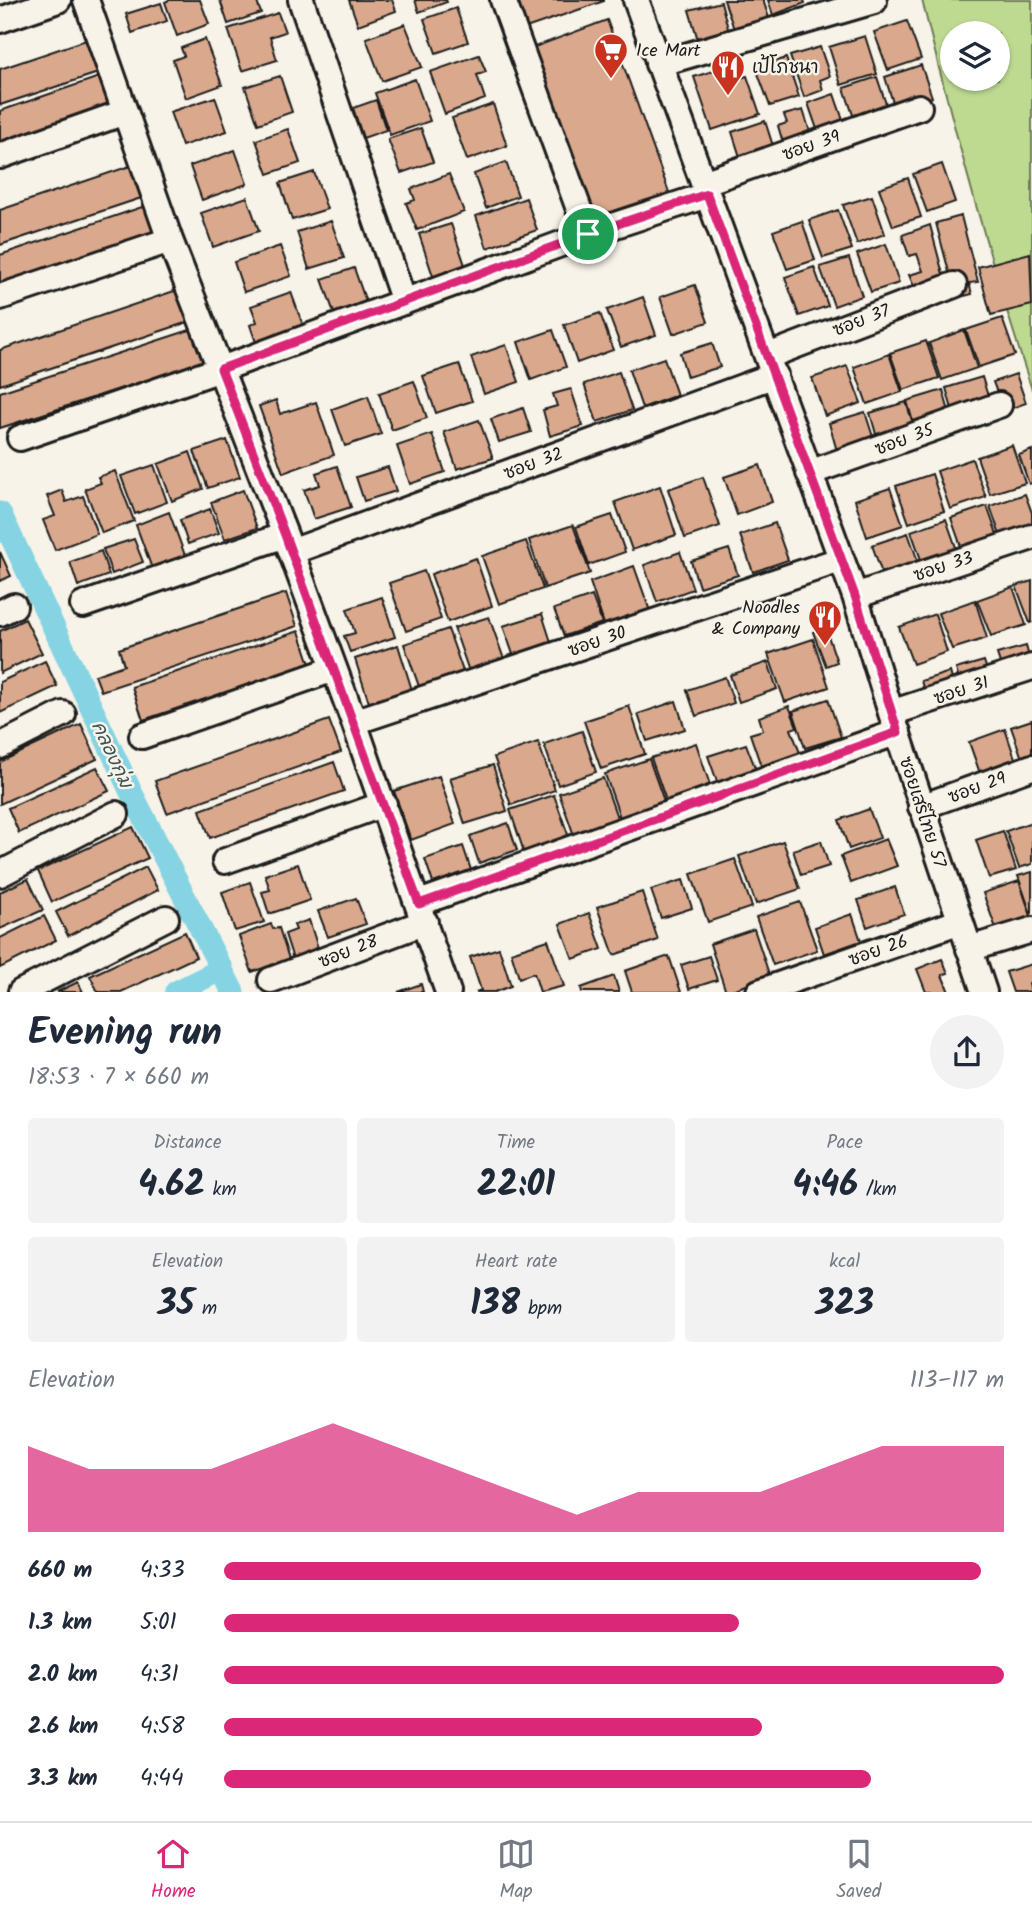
<!DOCTYPE html>
<meta charset="utf-8">
<style>
:root{--surface:#fff;--page:#f2f2f3;--text:#1f2937;--muted:#747a83;--line:#e0e1e3;--accent:#db2777}
body{margin:0;font-family:Kalam,"Playpen Sans Thai",sans-serif;background:var(--page);color:var(--text);height:100vh;display:flex;flex-direction:column;font-size:26px;white-space:nowrap}
*{box-sizing:border-box;margin:0}
p{font-size:23px;color:var(--muted)}
.icon{flex:none;width:38px;height:38px;fill:none;stroke:currentColor;stroke-width:2;stroke-linecap:round;stroke-linejoin:round}
.map{position:relative;height:992px;overflow:hidden}
.sheet{display:flex;flex-direction:column;background:var(--surface);flex:1}
.sheet>*{flex:none}
.fabs{position:absolute;left:940px;top:21px;display:grid;gap:14px}
.fabs a{display:grid;place-items:center;width:70px;height:70px;border-radius:50%;background:var(--surface);box-shadow:0 2px 5px #0004;font-size:35px}
.pin{position:absolute;display:grid;place-items:center;width:60px;height:60px;color:#fff;margin:-30px;border:4px solid #fff;border-radius:50%;box-shadow:0 2px 7px #0007}
.round{display:grid;place-items:center;flex:none;width:74px;height:74px;border-radius:37px;background:var(--page)}
.headline{display:flex;align-items:center;justify-content:space-between;height:119px;padding:0 28px}
h1{font-size:38px;font-weight:600;line-height:52px}
.stats{display:grid;grid-template-columns:repeat(3,1fr);gap:10px;height:119px;padding:7px 28px}
.stats div{display:grid;align-content:center;border-radius:7px;background:var(--page);text-align:center}
.stats b{font-size:35px;font-weight:600}
.stats small{font-size:19px;font-weight:400}
.stats p{font-size:19px}
.chart{height:196px;padding:14px 28px}
.chart p{display:flex;justify-content:space-between}
.chart svg{width:100%;height:126px;margin-top:7px;fill:var(--accent);opacity:.7}
ul{padding:0 28px;list-style:none;font-size:23px}
li{display:grid;grid-template-columns:112px 84px 1fr;align-items:center;height:52px}
li i{height:18px;border-radius:9px;background:var(--accent)}
.tab-bar{display:flex;justify-content:space-around;align-items:center;height:98px;border-top:2px solid var(--line);background:var(--surface);font-size:19px;color:var(--muted)}
.tab-bar a{display:grid;justify-items:center;gap:4px}
.tab-bar .on{color:var(--accent)}
.map>svg:first-child{display:block}
</style>
<div class="map">
<svg width="1032" height="992" viewBox="0 0 1032 992">
<rect width="100%" height="100%" fill="#f7f3e8"/>
<filter id="ink" filterUnits="userSpaceOnUse"><feTurbulence type="fractalNoise" baseFrequency=".0143" numOctaves="2"/><feDisplacementMap in="SourceGraphic" scale="14" xChannelSelector="R" yChannelSelector="G"/><feConvolveMatrix kernelMatrix="1 2 1 2 8 2 1 2 1" color-interpolation-filters="sRGB"/></filter>
<g filter="url(#ink)">
<path fill="#beda91" stroke="#6d7b56" stroke-width="2" fill-rule="evenodd" d="M922,0h110v390c-42,-129 -78,-259 -110,-390zM952,33h46v46h-46z"/>
<g fill="none" stroke-linecap="round" stroke-linejoin="round">
<path stroke="#86d4e3" stroke-width="23" d="M0,513l131,279 102,200
M176,992l46,-23"/>
</g>
<path fill="#daa98d" stroke="#1c1c1c" stroke-width="2" d="M169,0h31l9,24 -32,12 -12,-34z
M220,0h36l5,13 -33,11z
M349,0h43l4,11 -38,14z
M415,0h31l1,2 -28,10z
M512,0h92v1l-81,28z
M724,0h39l6,18 -35,11z
M768,0h36l1,3 -32,12z
M721,2l8,30 -31,8 -9,-30z
M161,3l6,18 -35,12 -6,-19z
M456,8l12,34 -32,11 -12,-34z
M278,13l7,19 -15,5 7,23 -35,11 -14,-42z
M607,20l64,178 -78,27 -64,-176z
M907,21l14,38 -33,11 -14,-38z
M405,24l17,43 -40,14 -16,-43z
M865,36l12,38 -36,11 -12,-38z
M89,39l12,33 -101,33v-36z
M205,39l17,46 -36,13 -13,-38 11,-4 -3,-8z
M820,47l10,29 -10,4 3,10 -19,7 -14,-41z
M479,55l7,17 -9,3 8,24 -40,15 -15,-42z
M786,58l13,39 -29,9 -14,-38z
M732,65l5,14 10,-3 13,38 -48,16 -18,-53z
M921,65l11,32 -37,12 -10,-32z
M105,75l12,33 -117,39v-36z
M280,76l12,36 -34,12 -13,-37z
M877,77l11,33 -33,11 -11,-33z
M415,79l15,42 -40,14 -15,-42z
M834,94l10,29 -26,9 -10,-29z
M215,97l12,34 -45,15 -12,-34z
M376,100l10,30 -23,8 -10,-30z
M493,104l14,42 -40,14 -15,-42z
M803,110l9,28 -28,8 -6,-20 9,-3 -3,-8z
M765,121l9,28 -33,11 -9,-28z
M421,128l12,34 -32,11 -13,-34z
M288,129l12,34 -32,11 -12,-34z
M235,150l12,34 -45,16 -12,-34z
M506,162l12,34 -32,12 -12,-34z
M942,164l13,38 -28,10 -14,-38z
M133,165l11,32 -144,48v-35z
M314,172l13,37 -35,11 -12,-37z
M449,174l15,38 -47,18 -11,-27 9,-3 -4,-11z
M908,178l13,39 -28,9 -14,-38z
M872,196l13,38 -28,10 -14,-39z
M247,197l12,34 -46,16 -12,-34z
M526,198l11,32 -50,18 -11,-32z
M145,206l12,32 -157,53v-36z
M838,210l14,39 -29,9 -14,-38z
M961,216l17,66 -9,1 3,11 -16,4 -20,-75z
M331,221l13,37 -35,11 -12,-37z
M802,221l13,39 -28,9 -14,-38z
M451,224l17,50 -32,11 -17,-51z
M930,225l14,53 -29,11 -6,-14 14,-4 -6,-17 -8,2 -7,-21z
M886,244l13,39 -28,9 -14,-38z
M280,246l11,30 -47,16 -10,-30z
M1030,253l2,52 -41,10 -13,-48z
M849,258l13,38 -28,10 -14,-39z
M814,267l14,39 -29,10 -14,-39z
M354,268l12,34 -32,11 -12,-34z
M695,285l13,37 -35,12 -13,-37z
M180,289l11,32 -191,64v-35z
M291,292l15,42 -47,17 -9,-26 7,-3 -6,-16z
M643,297l13,38 -35,12 -14,-37z
M600,313l13,37 -36,13 -13,-38z
M1002,318l13,37 -36,12 -13,-37z
M193,329l12,32 -205,67v-36z
M553,330l13,37 -35,13 -13,-38z
M964,330l13,38 -35,12 -13,-37z
M926,341l13,37 -36,12 -13,-37z
M712,343l8,24 -33,10 -7,-24z
M506,345l13,37 -35,12 -13,-37z
M889,354l13,38 -35,12 -13,-37z
M664,358l13,37 -35,13 -13,-38z
M459,364l13,37 -36,12 -13,-37z
M847,366l14,37 -36,13 -13,-38z
M619,372l13,38 -35,12 -13,-38z
M1016,374l10,29 -22,8 -11,-29z
M982,377l9,29 -37,10 -8,-28z
M414,381l13,37 -35,12 -13,-37z
M571,389l12,37 -33,10 -7,-26 14,-4 -4,-12z
M943,390l8,29 -36,10 -8,-28z
M368,396l13,38 -36,12 -13,-37z
M276,400l4,14 36,-12 18,53 -51,18 -24,-67z
M906,402l9,28 -37,11 -8,-28z
M523,408l8,24 -32,10 -8,-23z
M865,412l9,28 -37,11 -8,-28z
M479,420l14,38 -36,11 -13,-37z
M432,434l13,38 -35,12 -13,-38z
M227,440l13,37 -32,11 -14,-37z
M1012,445l13,38 -35,11 -13,-37z
M1032,450v33l-3,1 -10,-29z
M190,452l13,37 -31,12 -14,-37z
M972,459l14,38 -36,12 -13,-38z
M154,465l13,37 -32,12 -14,-38z
M760,465l12,37 -35,13 -13,-38z
M337,466l14,41 -37,12 -10,-29 16,-5 -4,-12z
M388,467l8,24 -32,10 -8,-24z
M115,471l19,50 -32,12 -17,-44 16,-6 -3,-6z
M932,474l12,37 -35,12 -13,-37z
M703,477l17,49 -35,12 -17,-49z
M660,486l16,49 -44,15 -17,-48z
M890,488l13,37 -36,12 -12,-37z
M62,490l4,12 17,-6 14,38 -42,16 -12,-30 12,-4 -8,-20z
M243,490l14,38 -32,11 -14,-37z
M1025,494l7,19v21l-29,10 -13,-38z
M987,506l13,37 -36,12 -13,-37z
M210,509l9,24 -31,11 -8,-24z
M169,512l18,49 -33,13 -18,-49z
M612,515l13,37 -36,13 -13,-38z
M946,519l13,37 -35,12 -13,-37z
M775,523l13,37 -35,12 -13,-37z
M573,525l17,48 -45,15 -16,-48z
M908,533l13,37 -36,12 -13,-37z
M134,539l9,23 -31,12 -9,-25z
M526,541l17,48 -44,15 -17,-48z
M729,549l9,26 -39,12 -8,-26z
M101,551l8,24 -31,11 -8,-24z
M0,552l11,24 -11,5z
M680,552l13,37 -36,13 -13,-37z
M476,558l16,48 -44,16 -17,-48z
M634,566l17,48 -45,16 -16,-48z
M424,571l17,48 -35,12 -17,-48z
M1032,581v41l-2,1 -14,-37z
M1013,587l13,38 -35,11 -14,-36z
M286,593l11,33 -196,65 -6,-16 29,-10 -5,-16z
M592,596l10,27 -38,13 -10,-27z
M382,597l13,40 -45,15 -6,-16 11,-3 -8,-24z
M975,600l12,38 -35,11 -14,-36z
M542,614l10,31 -38,12 -11,-31z
M935,614l12,38 -34,12 -14,-37z
M489,617l17,48 -35,12 -17,-49z
M25,619l17,34 -42,20v-42z
M825,627l12,35 -11,4 -13,-34z
M448,629l17,48 -44,15 -17,-48z
M299,631l11,33 -167,56 -11,-33z
M813,639l16,48 -44,15 -17,-48z
M398,645l14,45 -31,10 2,9 -11,3 -17,-53z
M1026,646l5,18 -28,8 -6,-18z
M45,661l12,25 -57,27v-31z
M984,661l6,18 -29,8 -5,-18z
M768,662l9,27 -38,13 -9,-27z
M950,672l5,18 -28,9 -6,-18z
M725,677l9,26 -38,13 -9,-26z
M828,699l13,38 -36,11 -12,-37z
M676,701l9,28 -38,12 -9,-27z
M629,706l16,48 -44,15 -17,-48z
M789,706l8,21 -6,2 9,24 -39,13 -11,-32 13,-4 -4,-13z
M329,720l12,32 -174,61 -12,-32z
M1032,720v41l-8,3 -13,-37z
M81,724l16,35 -97,45v-42z
M1005,729l13,38 -36,12 -13,-37z
M582,731l14,41 -38,13 -14,-41z
M538,742l17,48 -44,15 -17,-48z
M696,743l16,48 -44,15 -17,-48z
M746,744l10,26 -38,14 -10,-28z
M649,759l17,48 -44,16 -17,-49z
M334,762l10,29 -134,47 -10,-28z
M493,765l14,46 -42,13 -15,-46z
M97,767l12,24 -90,42 -11,-25z
M439,776l16,48 -44,16 -17,-49z
M603,778l17,48 -44,15 -17,-48z
M554,795l17,48 -45,15 -16,-48z
M869,809l11,29 -31,11 -10,-29z
M1032,822v42l-13,4 -13,-37z
M508,823l9,27 -38,13 -9,-27z
M133,827l15,31 -96,44 -14,-31z
M1003,831l13,39 -27,8 -13,-38z
M886,839l11,27 -46,17 -10,-27z
M783,841l17,48 -44,15 -17,-48z
M821,841l8,25 -28,9 -8,-25z
M463,846l9,27 -38,13 -9,-27z
M735,859l17,48 -44,15 -17,-48z
M298,864l12,36 -41,14 -7,-22 8,-2 -5,-15z
M146,867l12,23 -90,46 -12,-24z
M1032,872v41l-1,1 -13,-38z
M28,879l15,31 -43,19v-37z
M683,880l9,28 -31,10 -10,-28z
M1019,881l13,38 -35,12 -14,-38z
M250,882l14,40 -29,9 -13,-39z
M895,887l9,27 -37,13 -9,-27z
M642,892l16,48 -44,15 -17,-48z
M356,898l10,26 -38,13 -10,-26z
M800,902l17,48 -44,15 -17,-48z
M589,913l13,36 -29,10 -13,-35z
M852,914l9,27 -37,13 -9,-27z
M44,916l12,24 -56,28v-30z
M309,920l11,34 -26,8 -9,-28 11,-4 -2,-5z
M271,924l2,5 6,-1 10,31 -37,13 -13,-36z
M754,929l16,48 -44,15 -16,-48z
M185,932l11,25 -75,35h-23l-8,-16z
M548,940l16,46 -24,6 -6,-19 -15,5 -8,-26z
M499,948l12,38 -16,6h-19l5,-2 -11,-33z
M669,956l12,36h-49l-7,-21z
M709,956l8,24 -28,9 -8,-24z
M942,959l6,14 -6,2 7,17h-23l-9,-23z
M1032,964v19l-3,1 2,8h-18l-7,-20z
M614,976l5,16h-37l-1,-4z
M78,982l5,10h-26z
M421,984l2,8h-25z"/>
<g fill="none" stroke-linecap="round" stroke-linejoin="round">
<g stroke="#1c1c1c" stroke-width="30">
<path id="minor" d="M86,0l84,240 115,295 69,187 94,270
M301,0l103,302
M503,0l85,234
M636,0l219,596 36,117 93,279
M0,20l58,-20
M658,64l216,-63
M0,156l125,-44
M703,183l216,-76
M0,297l170,-57
M768,356l186,-71
M20,438l201,-69 367,-135 119,-39
M809,473l190,-68
M291,552l484,-177
M855,596l177,-59
M83,605l202,-70
M0,613l14,-7
M891,713l141,-46
M354,722l486,-162
M142,736l192,-67
M0,746l63,-32
M921,807l111,-40
M225,861l159,-57
M0,874l116,-60
M419,903l479,-171
M969,949l63,-19
M271,980l154,-58
M21,992l145,-74
M759,992l199,-70"/>
</g>
<use href="#minor" stroke="#f7f3e8" stroke-width="24"/>
</g>
</g>
<g fill="none" stroke-linecap="round" stroke-linejoin="round" filter="url(#ink)">
<g stroke="#fff" stroke-width="14">
<path id="route" d="M707,194l148,402 43,136 -479,172 -134,-369 -64,-166 367,-135z"/>
</g>
<use href="#route" stroke="#db2777" stroke-width="9"/>
</g>
<defs>
<g id="supermarket-pin" transform="scale(1.75)"><path d="M0 17L-7.5 6A9.5 9.5 0 1 1 7.5 6Z" fill="#c8321e" stroke="#f7f3e8"/><path d="M-6-5.5h2.5l.6 2H6L4.5 2H-2.5L-4.4-4H-6ZM-1.5 3.2a1.3 1.3 0 1 0 .1 0ZM3 3.2a1.3 1.3 0 1 0 .1 0Z" fill="#fff"/></g>
<g id="restaurant-pin" transform="scale(1.75)"><path d="M0 17L-7.5 6A9.5 9.5 0 1 1 7.5 6Z" fill="#c8321e" stroke="#f7f3e8"/><path d="M-5-6h1v4h1v-4h1v4h1v-4h1v5L-1.5 .5V6h-2V.5L-5-1ZM5-6V6H3V1.5H1.5Q1.5-4 5-6Z" fill="#fff"/></g>
</defs>
<g fill-rule="evenodd">
<use href="#supermarket-pin" x="611" y="50"/>
<use href="#restaurant-pin" x="728" y="67"/>
<use href="#restaurant-pin" x="825" y="617"/>
</g>
<g text-anchor="middle" stroke-width="5" stroke-linejoin="round" paint-order="stroke">
<g font-size="18" fill="#1c1c1c" stroke="#f7f3e8" text-anchor="start">
<text x="636" y="56">Ice Mart</text>
<text x="752" y="73">เป้โภชนา</text>
<text x="800" y="613" text-anchor="end">Noodles<tspan x="800" dy="21">&amp; Company</tspan></text>
</g>
<g font-size="18" fill="#1c1c1c" stroke="#f7f3e8">
<text transform="translate(811 145) rotate(-19)" y="6">ซอย 39</text>
<text transform="translate(861 320) rotate(-21)" y="6">ซอย 37</text>
<text transform="translate(904 439) rotate(-20)" y="6">ซอย 35</text>
<text transform="translate(533 463) rotate(-20)" y="6">ซอย 32</text>
<text transform="translate(943 566) rotate(-18)" y="6">ซอย 33</text>
<text transform="translate(597 641) rotate(-19)" y="6">ซอย 30</text>
<text transform="translate(961 690) rotate(-18)" y="6">ซอย 31</text>
<text transform="translate(977 787) rotate(-20)" y="6">ซอย 29</text>
<text transform="translate(923 812) rotate(72)" y="6">ซอยเสรีไทย 57</text>
<text transform="translate(878 950) rotate(-19)" y="6">ซอย 26</text>
<text transform="translate(348 951) rotate(-21)" y="6">ซอย 28</text>
</g>
<g font-size="19" font-style="italic" fill="#3c5358" stroke="#f7f3e8">
<text transform="translate(113 754) rotate(65)" y="7">คลองกุ่ม</text>
</g>
</g>
</svg>
<div class="fabs">
<a><svg class="icon" aria-label="layers" viewBox="0 0 24 24"><path d="M12 4l9 5-9 5-9-5zM3 14l9 5 9-5"/></svg></a>
</div>
<div class="pin" style="left:588px;top:234px;background:#1e9e55"><svg class="icon" aria-label="arrive" viewBox="0 0 24 24"><path d="M6 21V4h12l-3 4 3 4H6"/></svg></div>
</div>
<section class="sheet">
<div class="headline"><div><h1>Evening run</h1><p>18:53 · 7 × 660 m</p></div><a class="round"><svg class="icon" aria-label="share" viewBox="0 0 24 24"><path d="M12 15V3M7 8l5-5 5 5M5 13v7h14v-7"/></svg></a></div>
<div class="stats">
<div><p>Distance</p><b>4.62<small> km</small></b></div>
<div><p>Time</p><b>22:01</b></div>
<div><p>Pace</p><b>4:46<small> /km</small></b></div>
</div>
<div class="stats">
<div><p>Elevation</p><b>35<small> m</small></b></div>
<div><p>Heart rate</p><b>138<small> bpm</small></b></div>
<div><p>kcal</p><b>323</b></div>
</div>
<div class="chart"><p><span>Elevation</span>113–117 m</p>
<svg viewBox="0 0 160 44" preserveAspectRatio="none"><path d="M0 44V14L10 22L20 22L30 22L40 14L50 6L60 14L70 22L80 30L90 38L100 30L110 30L120 30L130 22L140 14L150 14L160 14V44z"/></svg>
</div>
<ul>
<li><b>660 m</b>4:33<i style="width:97%"></i></li>
<li><b>1.3 km</b>5:01<i style="width:66%"></i></li>
<li><b>2.0 km</b>4:31<i style="width:100%"></i></li>
<li><b>2.6 km</b>4:58<i style="width:69%"></i></li>
<li><b>3.3 km</b>4:44<i style="width:83%"></i></li>
</ul>
</section>
<nav class="tab-bar">
<a class="on"><svg class="icon" aria-label="home" viewBox="0 0 24 24"><path d="M3 11l9-7 9 7M6 9v11h12V9"/></svg>Home</a>
<a><svg class="icon" aria-label="map" viewBox="0 0 24 24"><path d="M3 6l6-2 6 2 6-2v14l-6 2-6-2-6 2zM9 4v14M15 6v14"/></svg>Map</a>
<a><svg class="icon" aria-label="saved" viewBox="0 0 24 24"><path d="M7 4h10v16l-5-4-5 4z"/></svg>Saved</a>
</nav>
